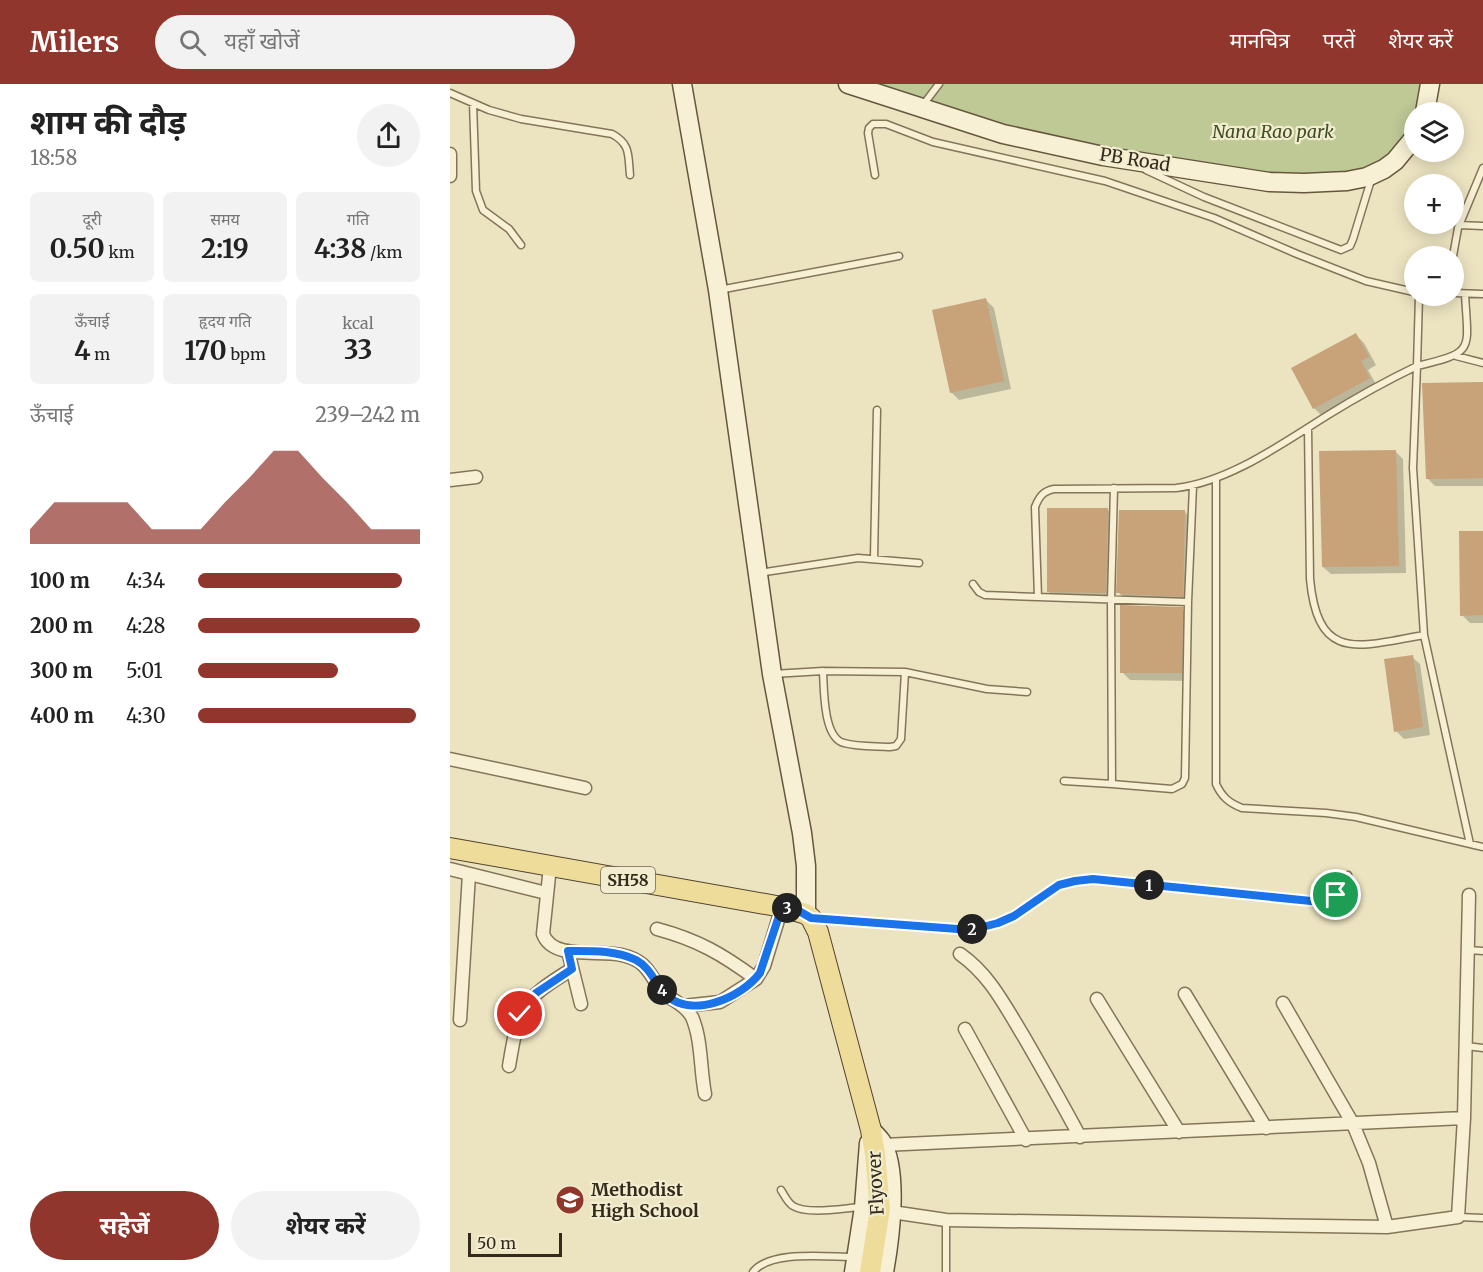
<!DOCTYPE html>
<html lang="hi">
<meta charset="utf-8">
<style>
:root{--surface:#fff;--page:#f2f2f2;--text:#222;--muted:#767676;--accent:#91362c}
body{margin:0;font-family:Merriweather,"Noto Sans Devanagari",serif;background:var(--page);color:var(--text);height:100vh;display:flex;flex-direction:column;font-size:22px;white-space:nowrap}
*{box-sizing:border-box;margin:0}
p{font-size:20px;color:var(--muted)}
.icon{flex:none;width:33px;height:33px;fill:none;stroke:currentColor;stroke-width:2;stroke-linecap:round;stroke-linejoin:round}
.map{position:relative;flex:1;overflow:hidden}
.panel{display:flex;flex-direction:column;background:var(--surface);width:450px}
.panel>*{flex:none}
.buttons{position:absolute;left:954px;top:18px;display:grid;gap:12px}
.buttons a{display:grid;place-items:center;width:60px;height:60px;border-radius:50%;background:var(--surface);box-shadow:0 3px 15px #0003;font-size:30px}
.scale{position:absolute;left:18px;bottom:15px;width:94px;box-sizing:border-box;padding-left:6px;border:3px solid #352b1d;border-top:0;font-size:16px;line-height:21px;white-space:nowrap;color:#352b1d;-webkit-text-stroke:4px #f3edd0;paint-order:stroke}
.pin{position:absolute;display:grid;place-items:center;width:51px;height:51px;color:#fff;margin:-26px;border:3px solid #fff;border-radius:50%;box-shadow:0 2px 6px #0007}
.km{position:absolute;width:30px;height:30px;margin:-15px;border-radius:50%;background:#222;color:#fff;font-size:16px;line-height:30px;text-align:center}
.round{display:grid;place-items:center;flex:none;width:63px;height:63px;border-radius:32px;background:var(--page)}
.headline{display:flex;align-items:center;justify-content:space-between;height:102px;padding:0 30px}
h1{font-size:33px;font-weight:700;line-height:45px}
.stats{display:grid;grid-template-columns:repeat(3,1fr);gap:9px;height:102px;padding:6px 30px}
.stats div{display:grid;align-content:center;border-radius:9px;background:var(--page);text-align:center}
.stats b{font-size:26px;font-weight:700}
.stats small{font-size:16px;font-weight:400}
.stats p{font-size:16px}
.chart{height:168px;padding:12px 30px}
.chart p{display:flex;justify-content:space-between}
.chart svg{width:100%;height:108px;margin-top:6px;fill:var(--accent);opacity:.7}
.primary-button{display:flex;gap:12px;margin-top:auto;padding:12px 30px}
.primary-button a{flex:1;height:69px;border-radius:36px;background:var(--accent);color:#fff;font-size:24px;font-weight:700;line-height:69px;text-align:center}
.primary-button a+a{background:var(--page);color:var(--text)}
ul{padding:0 30px;list-style:none;font-size:20px}
li{display:grid;grid-template-columns:96px 72px 1fr;align-items:center;height:45px}
li i{height:15px;border-radius:8px;background:var(--accent)}
header{display:flex;align-items:center;gap:36px;box-sizing:border-box;height:84px;padding:0 30px;background:var(--accent);color:#fff}
header strong{font-size:28px}
nav{display:flex;gap:33px;margin-inline-start:auto;font-size:21px}
.search{width:420px;height:54px;background:var(--page);display:flex;align-items:center;gap:15px;box-sizing:border-box;padding:0 21px;border-radius:33px;color:var(--muted);font-size:22px}
main{display:flex;flex:1;min-height:0}
.map>svg:first-child{display:block}
</style>
<header>
<strong>Milers</strong>
<div class="search"><svg class="icon" aria-label="search" viewBox="0 0 24 24"><circle cx="10" cy="10" r="6"/><path d="M15 15l6 6"/></svg>यहाँ खोजें</div>
<nav><a>मानचित्र</a><a>परतें</a><a>शेयर करें</a></nav>
</header>
<main>
<section class="panel">
<div class="headline"><div><h1>शाम की दौड़</h1><p>18:58</p></div><a class="round"><svg class="icon" aria-label="share" viewBox="0 0 24 24"><path d="M12 15V3M7 8l5-5 5 5M5 13v7h14v-7"/></svg></a></div>
<div class="stats">
<div><p>दूरी</p><b>0.50<small> km</small></b></div>
<div><p>समय</p><b>2:19</b></div>
<div><p>गति</p><b>4:38<small> /km</small></b></div>
</div>
<div class="stats">
<div><p>ऊँचाई</p><b>4<small> m</small></b></div>
<div><p>हृदय गति</p><b>170<small> bpm</small></b></div>
<div><p>kcal</p><b>33</b></div>
</div>
<div class="chart"><p><span>ऊँचाई</span>239–242 m</p>
<svg viewBox="0 0 160 44" preserveAspectRatio="none"><path d="M0 44V38L10 27L20 27L30 27L40 27L50 38L60 38L70 38L80 27L90 17L100 6L110 6L120 17L130 27L140 38L150 38L160 38V44z"/></svg>
</div>
<ul>
<li><b>100 m</b>4:34<i style="width:92%"></i></li>
<li><b>200 m</b>4:28<i style="width:100%"></i></li>
<li><b>300 m</b>5:01<i style="width:63%"></i></li>
<li><b>400 m</b>4:30<i style="width:98%"></i></li>
</ul>
<div class="primary-button"><a>सहेजें</a><a>शेयर करें</a></div>
</section>
<div class="map">
<svg width="1033" height="1188" viewBox="0 0 1033 1188">
<rect width="100%" height="100%" fill="#ece4c1"/>
<path fill="#bec996" d="M420,0h562l-3,28h-15v19l-38,48 -143,2 -223,-45z"/>
<path fill="#0003" d="M536,216l8,8 17,81 -52,11 -8,-8z
M906,251l8,8 12,22 -8,5 9,16 -55,30 -8,-8z
M1033,299v103h-48l-8,-8z
M945,367l8,8 3,114 -75,1 -8,-7z
M658,426l7,8 -2,82 -57,-1 -8,-8z
M735,428l7,8 -2,84 -64,-4 -8,-8z
M1033,448v91h-13l-8,-8z
M732,525l8,7 -1,65 -59,-1 -8,-8z
M962,573l8,7 10,71 -26,4 -8,-8z"/>
<path fill="#c8a278" d="M536,214l18,83 -54,12 -18,-83z
M906,249l13,24 -8,4 9,17 -57,31 -22,-41z
M1033,298v96l-57,1 -4,-96z
M946,366l3,116 -77,1 -3,-116z
M597,424h61l-2,85 -59,-1z
M669,426h66l-2,87 -63,-3v-1h-4z
M1009,447h24v84l-23,1z
M670,521l63,2 -1,66h-62z
M963,571l10,72 -29,5 -10,-73z"/>
<g fill="none" stroke-linecap="round" stroke-linejoin="round">
<g stroke="#847559" stroke-width="9">
<path id="lane" d="M0,9l39,17 32,9 91,15c19,10 16,22 18,41
M23,19l3,88 7,19 26,19 12,16
M473,21l16,-21
M696,86l58,27 137,53 9,-4 3,-7 18,-59
M425,91l-7,-42 1,-5 4,-4h13l47,18 172,39 109,37 83,36 69,27 48,11
M1009,141l24,1
M1003,172l5,-28 25,-60
M269,206l180,-34
M1004,209l29,1
M1015,210c3,57 11,58 -48,72l-4,102 11,167 46,209
M1006,272l27,7
M858,344l2,151c8,85 49,67 114,56
M766,394v306c6,13 13,19 26,24l84,5 30,4 127,30
M743,402l-5,116 -150,-5 -3,-90c4,-10 8,-16 19,-18l122,-1c53,-6 107,-45 152,-73 29,-18 58,-34 89,-49l2,-70
M424,474l3,-148
M309,489l99,-15 61,5
M523,500l6,8 6,3 53,2
M373,587c1,18 0,67 21,72 14,4 31,3 46,4l6,-1 5,-7 4,-67
M323,590l50,-3 82,1 82,17 40,3
M614,697l48,3 -1,-184 3,-112
M662,700l60,5 10,-5 3,-6 3,-176
M365,834l156,12 27,-7 16,-7 45,-31 16,-4 18,-2 218,22c22,-3 28,-5 37,-26
M1018,866l15,1
M1016,962l17,2
M331,1106c4,6 6,12 12,16 15,9 51,2 69,1
M1008,1133l25,1
M303,1188c17,-22 73,-15 101,-15
M496,1188v-52"/>
</g>
<g stroke="#847559" stroke-width="15">
<path id="street" d="M0,70v22
M0,396l26,-3
M0,675l135,29
M100,782l-7,68c10,27 55,15 79,21 31,7 27,26 46,41 9,7 18,10 24,21 10,23 8,52 13,77
M0,785l96,24
M207,845c41,11 65,25 99,50
M118,867l13,53
M510,870c30,21 45,52 64,83 19,33 38,66 56,100
M735,910l81,134
M647,915l82,133
M833,919l70,121 16,39 18,64
M233,922l37,-4 36,-23 8,-13 18,-59
M10,936l9,-146
M515,945l61,111
M59,982c10,-59 11,-65 63,-97
M433,1061l581,-27
M442,1128l54,8 441,7 71,-10 6,-99 5,-223"/>
</g>
<g stroke="#66563d" stroke-width="21">
<path id="secondary" d="M232,0l36,206 54,384 30,159 4,33v48
M398,0l155,50 100,22 166,26 35,1 43,-2 20,-4 17,-8 11,-8 19,-23
M975,28l5,-28
M421,1046c3,3 7,7 10,11 18,29 9,98 3,131
M404,1188l10,-65 5,-64"/>
</g>
<g stroke="#52422e" stroke-width="22">
<path id="primary" d="M0,764l332,59 24,7 5,4 7,14 53,198 4,24 5,55 -10,63"/>
</g>
<use href="#lane" stroke="#f7f0d4" stroke-width="6"/>
<use href="#street" stroke="#f7f0d4" stroke-width="12"/>
<use href="#secondary" stroke="#f7f0d4" stroke-width="18"/>
<use href="#primary" stroke="#eedd9a" stroke-width="20"/>
</g>
<g fill="none" stroke-linecap="round" stroke-linejoin="round">
<g stroke="#fff" stroke-width="12">
<path id="route" d="M70,930l16,-21 36,-24 -4,-18c23,0 47,-1 68,9 15,8 19,24 30,35 26,24 75,3 94,-22l22,-66 17,4 12,7 160,12 27,-7 16,-7 45,-31 16,-4 18,-2 218,22 17,-2 8,-4"/>
</g>
<use href="#route" stroke="#1a73e8" stroke-width="8"/>
</g>
<defs>
<g id="school-disc" transform="scale(1.5)"><circle r="9.5" fill="#91362c" stroke="#f3edd0"/><path d="M0-5L7-2L0 1L-7-2ZM-4 1L0 2.5L4 1V4Q0 6-4 4Z" fill="#fff"/></g>
</defs>
<g fill-rule="evenodd">
<use href="#school-disc" x="120" y="1116"/>
</g>
<g text-anchor="middle" stroke-width="4.5" stroke-linejoin="round" paint-order="stroke">
<rect fill="#f3edd0" stroke="#6e6553" stroke-width="1.5" x="151" y="783" width="54" height="26" rx="4.5"/>
<g font-size="16" font-weight="bold" fill="#352b1d">
<text x="178" y="802">SH58</text>
</g>
<g font-size="18" font-style="italic" fill="#405025" stroke="#f3edd0">
<text x="823" y="54">Nana Rao park</text>
</g>
<g font-size="18" fill="#352b1d" stroke="#f3edd0">
<text transform="translate(685 76) rotate(9)" y="6">PB Road</text>
<text transform="translate(426 1099) rotate(-93)" y="6">Flyover</text>
</g>
<g font-size="18" font-weight="bold" fill="#352b1d" stroke="#f3edd0" text-anchor="start">
<text x="141" y="1112">Methodist<tspan x="141" dy="21">High School</tspan></text>
</g>
</g>
</svg>
<div class="buttons">
<a><svg class="icon" aria-label="layers" viewBox="0 0 24 24"><path d="M12 4l9 5-9 5-9-5zM3 14l9 5 9-5"/></svg></a>
<a>+</a>
<a>−</a>
</div>
<div class="scale">50 m</div>
<div class="pin" style="left:886px;top:811px;background:#1e9e55"><svg class="icon" aria-label="arrive" viewBox="0 0 24 24"><path d="M6 21V4h12l-3 4 3 4H6"/></svg></div>
<div class="pin" style="left:70px;top:930px;background:#d93025"><svg class="icon" aria-label="check" viewBox="0 0 24 24"><path d="M5 12l5 5 9-10"/></svg></div>
<b class="km" style="left:699px;top:801px">1</b>
<b class="km" style="left:522px;top:845px">2</b>
<b class="km" style="left:337px;top:824px">3</b>
<b class="km" style="left:212px;top:906px">4</b>
</div>
</main>
